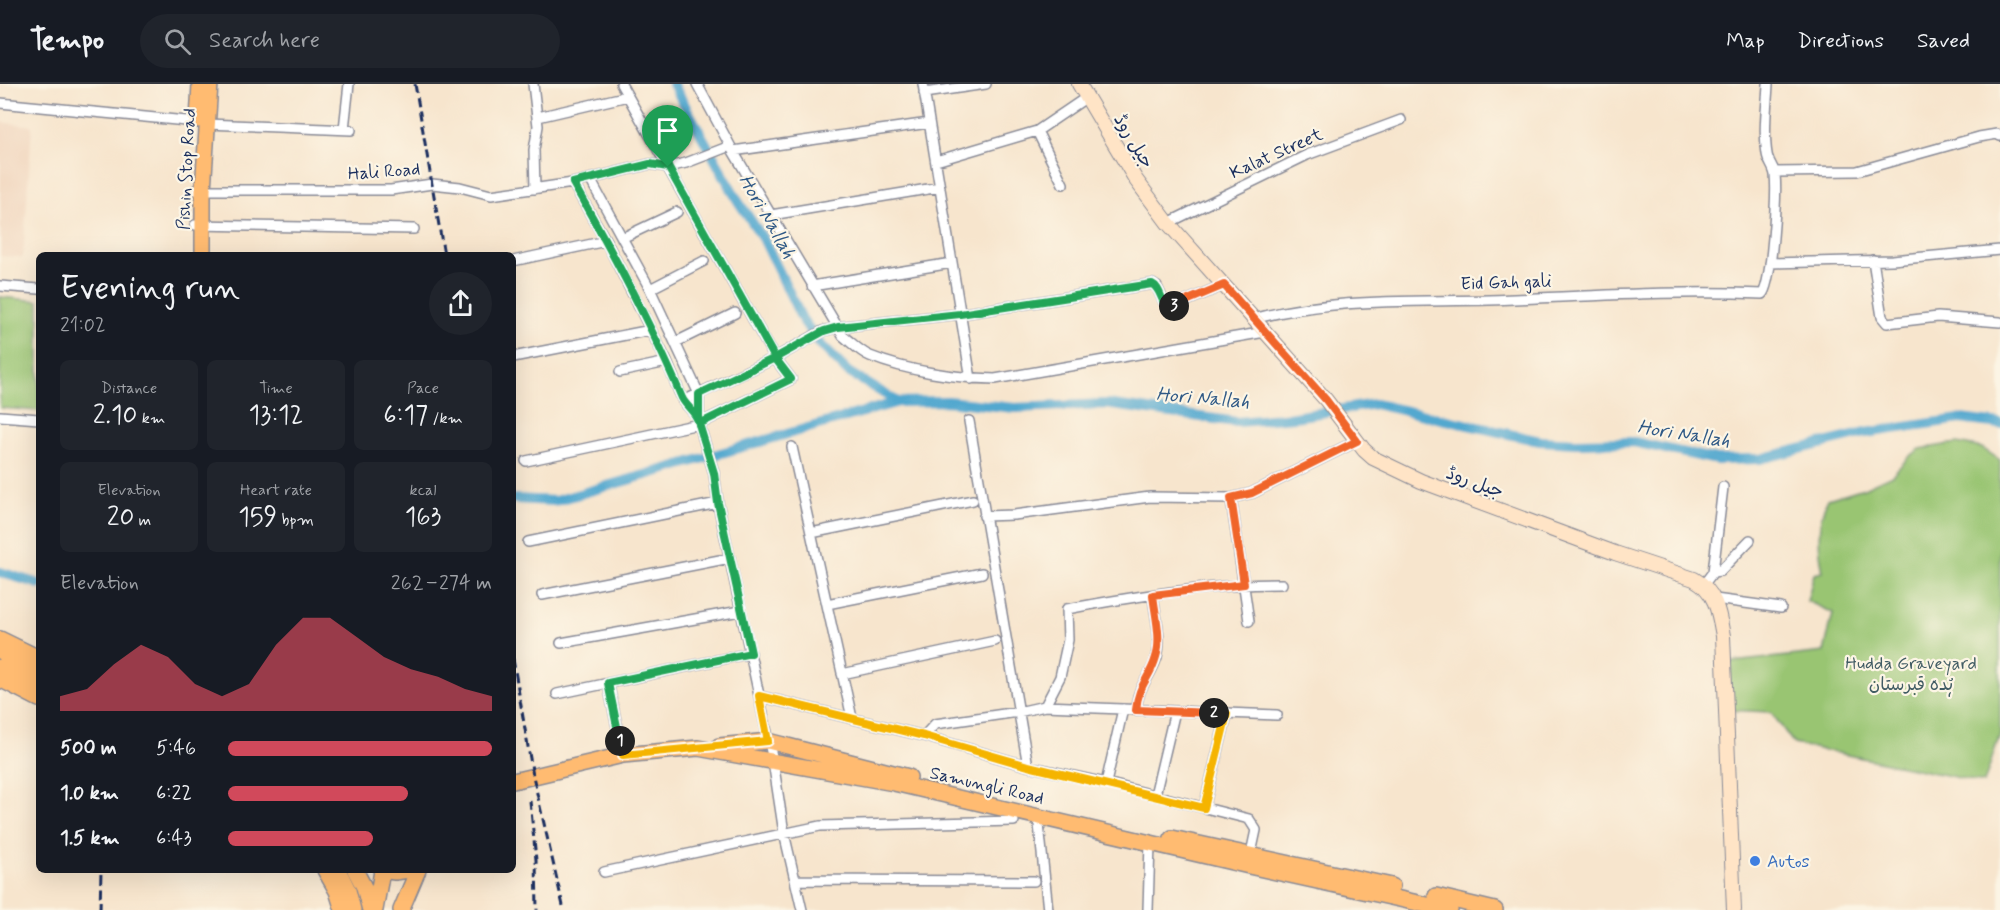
<!DOCTYPE html>
<meta charset="utf-8">
<style>
:root{--surface:#171b24;--page:#20242c;--text:#f1f3f6;--muted:#9ea1a6;--line:#363941;--accent:#d1495b}
body{margin:0;font-family:Mynerve,"Playpen Sans Arabic",sans-serif;background:var(--page);color:var(--text);height:100vh;display:flex;flex-direction:column;font-size:22px;white-space:nowrap}
*{box-sizing:border-box;margin:0}
p{font-size:20px;color:var(--muted)}
.icon{flex:none;width:33px;height:33px;fill:none;stroke:currentColor;stroke-width:2;stroke-linecap:round;stroke-linejoin:round}
.map{position:relative;flex:1;overflow:hidden}
.drawer{position:absolute;left:36px;top:168px;width:480px;height:621px;display:flex;flex-direction:column;background:var(--surface);border-radius:9px;box-shadow:0 6px 24px #0002}
.drawer>*{flex:none}
.pin{position:absolute;display:grid;place-items:center;width:51px;height:51px;color:#fff;margin:-62px -26px;border-radius:50% 50% 50% 0;rotate:-45deg;box-shadow:0 0 6px #0007}
.pin .icon{rotate:45deg}
.km{position:absolute;width:30px;height:30px;margin:-15px;border-radius:50%;background:#222;color:#fff;font-size:16px;line-height:30px;text-align:center}
.round{display:grid;place-items:center;flex:none;width:63px;height:63px;border-radius:32px;background:var(--page)}
.overview{display:flex;align-items:center;justify-content:space-between;height:102px;padding:0 24px}
h1{font-size:33px;font-weight:600;line-height:45px}
.stats{display:grid;grid-template-columns:repeat(3,1fr);gap:9px;height:102px;padding:6px 24px}
.stats div{display:grid;align-content:center;border-radius:9px;background:var(--page);text-align:center}
.stats b{font-size:26px;font-weight:600}
.stats small{font-size:16px;font-weight:400}
.stats p{font-size:16px}
.chart{height:168px;padding:12px 24px}
.chart p{display:flex;justify-content:space-between}
.chart svg{width:100%;height:108px;margin-top:6px;fill:var(--accent);opacity:.7}
ul{padding:0 24px;list-style:none;font-size:20px}
li{display:grid;grid-template-columns:96px 72px 1fr;align-items:center;height:45px}
li i{height:15px;border-radius:8px;background:var(--accent)}
header{display:flex;align-items:center;gap:36px;box-sizing:border-box;height:84px;padding:0 30px;background:var(--surface);border-bottom:2px solid var(--line)}
header strong{font-size:28px}
nav{display:flex;gap:33px;margin-inline-start:auto;font-size:21px}
.search{width:420px;height:54px;background:var(--page);display:flex;align-items:center;gap:15px;box-sizing:border-box;padding:0 21px;border-radius:33px;color:var(--muted);font-size:22px}
.map>svg:first-child{display:block}
</style>
<header>
<strong>Tempo</strong>
<div class="search"><svg class="icon" aria-label="search" viewBox="0 0 24 24"><circle cx="10" cy="10" r="6"/><path d="M15 15l6 6"/></svg>Search here</div>
<nav><a>Map</a><a>Directions</a><a>Saved</a></nav>
</header>
<div class="map">
<svg width="2000" height="826" viewBox="0 0 2000 826">
<rect width="100%" height="100%" fill="#fcf5e5"/>
<filter id="ink" filterUnits="userSpaceOnUse"><feTurbulence type="fractalNoise" baseFrequency=".0167" numOctaves="2"/><feDisplacementMap in="SourceGraphic" scale="12" xChannelSelector="R" yChannelSelector="G"/><feConvolveMatrix kernelMatrix="1 2 1 2 8 2 1 2 1" color-interpolation-filters="sRGB"/></filter>
<filter id="wash" filterUnits="userSpaceOnUse"><feTurbulence type="fractalNoise" baseFrequency=".008" numOctaves="4" result="noise"/><feDisplacementMap in="SourceGraphic" scale="24" xChannelSelector="R" yChannelSelector="G"/><feGaussianBlur stdDeviation="1.35" result="paint"/><feColorMatrix in="noise" values="0 0 0 0 0 0 0 0 0 0 0 0 0 0 0 0 0 1.4 0 .05"/><feComposite in="paint" operator="in"/></filter>
<g filter="url(#wash)">
<rect width="100%" height="100%" fill="#f7e5cd"/>
<path fill="#f1d5bd" d="M0,38l32,4 -9,131 -23,-1z"/>
<path fill="#99c572" stroke="#5a7a68" stroke-width="1.5" d="M0,213l39,4v110l-39,-3z
M1957,359l25,5 18,12v274l-16,49 -190,-39 -23,-32 -45,-2 -2,-47 100,-11 9,-39 -26,-12 7,-27 9,-2c-5,-24 -7,-51 5,-73l36,-11 28,-13 17,-18 11,-8z"/>
<g fill="none" stroke-linecap="round" stroke-linejoin="round">
<path stroke="#53a8cf" stroke-width="10" d="M673,0l65,117 26,39 38,79 18,25 28,28 50,30 49,-1 68,7 91,-4 131,18 57,-5 81,-13 165,37 36,2 58,-1 83,18 43,-1 105,-26 95,-14 40,5
M513,415l42,2 343,-99
M0,488l39,12"/>
</g>
</g>
<g filter="url(#ink)">
<g fill="none" stroke-linecap="round" stroke-linejoin="round">
<g stroke="#898a96" stroke-width="12">
<path id="street" d="M533,0l5,42 -4,24 1,39
M697,0l36,67 110,185c8,6 17,16 27,20 37,15 85,22 125,23l270,-47
M923,0l48,295
M924,9l62,-9
M0,19l197,19
M538,33l90,-21
M207,40l144,6
M344,45l5,-45
M1037,47l26,53
M733,67l196,-28
M936,77l101,-30 50,-34
M1775,88l82,-1 122,-34 18,-3 3,2
M590,95l60,110 49,105v30l15,49 4,30 55,258 11,72 18,77
M573,99l33,58 61,121 16,39 15,16
M195,106h196l41,-6 28,3 31,8 82,-12 77,-19 18,3 18,-4 44,-17
M771,131l169,-28
M1168,139l139,-68 94,-35
M195,141l219,4
M622,154l55,-26
M1873,176l9,57 5,6 51,-6 62,5
M513,177l93,-20
M1770,179l122,-3 108,-10
M0,202l39,3
M812,202l140,-23
M650,205l54,-28
M1253,235c76,-21 158,-17 236,-19 91,-3 182,-10 273,-6 10,-9 15,-102 13,-119 -1,-8 -7,-13 -8,-21 -4,-23 0,-47 1,-70
M676,258l59,-29
M513,273l138,-27
M620,288l47,-10
M683,317l92,-43 48,-27 15,-4 122,-13 192,-30 5,3 8,17 7,3 52,-22
M0,332l39,3
M969,337l59,345
M792,363l60,271
M526,377l173,-37 92,-45 -16,-21 -154,-274
M1231,414l18,123
M984,432l30,-1 136,-18 81,1 21,-5 105,-52
M811,449l162,-33
M528,458l190,-39
M1713,488l10,-85
M1704,500l9,-12 7,-1 30,-31
M542,511l188,-37
M1715,515l66,9
M827,520l155,-31
M561,559l179,-32
M842,590l153,-33
M608,599l15,72
M557,610l194,-41
M759,612l165,40 104,30 78,17 143,36 7,11 -6,28
M1045,622l15,-29 8,-37 -1,-31c70,-13 143,-25 215,-25
M1136,626c2,-26 14,-31 21,-53 5,-18 -2,-43 -4,-62
M924,652l11,-12 83,-12 27,-6 232,9
M1106,699l17,-74
M1155,711l20,-84
M1204,724l23,-94
M1038,731l10,95
M604,788l216,-46 194,-5
M795,796l239,1
M1148,826l2,-67"/>
</g>
<g stroke="#898a96" stroke-width="16">
<path id="secondary" d="M1079,0l57,96 32,43 158,177 38,50 9,8 48,23 194,72 79,26c22,12 25,34 29,57l11,274"/>
</g>
<g stroke="#898a96" stroke-width="18">
<path id="primary" d="M198,36l2,-36
M203,171v-65l7,-106
M0,555l39,19
M0,567l39,21
M0,583l39,19
M0,595l39,20
M719,662l49,-5 141,36
M513,697l110,-26 75,-7 196,35 355,83 201,44
M1172,754l220,48
M325,786l12,21 6,19
M338,786l10,20 5,20
M355,786l9,17 6,23
M381,786l14,2 14,-2
M1436,812l59,14
M375,826l7,-39
M401,826l17,-40"/>
</g>
<use href="#street" stroke="#fff" stroke-width="9"/>
<use href="#secondary" stroke="#ffe4c6" stroke-width="14"/>
<use href="#primary" stroke="#ffbb71" stroke-width="15"/>
<path stroke="#1b2f5e" stroke-width="3" stroke-dasharray="9 4.5" stroke-linecap="butt" d="M415,0l29,171
M513,575l20,117 31,134
M530,717l6,59 1,50
M100,826l1,-40"/>
</g>
</g>
<g fill="none" stroke-linecap="round" stroke-linejoin="round" filter="url(#ink)">
<g stroke="#fff" stroke-width="12">
<path id="split-1" d="M620,657l-12,-58 143,-30 -33,-150 -4,-30 -15,-49v-30l76,-36 -107,-191"/>
</g>
<g stroke="#fff" stroke-width="12">
<path id="split-2" d="M620,657l3,14 145,-14 -9,-45 165,40 104,30 176,42 23,-94 -13,-1"/>
</g>
<g stroke="#fff" stroke-width="12">
<path id="split-3" d="M1174,222l50,-21 102,115 31,41 -105,52 -21,5 13,86 -91,11c2,19 9,44 3,62 -6,22 -18,27 -20,53l78,3"/>
</g>
<g stroke="#fff" stroke-width="12">
<path id="split-4" d="M668,83l-18,-3 -77,19c40,70 78,141 109,215 5,10 15,14 17,26l92,-45 -16,-21 49,-27 14,-4 122,-13 192,-30c9,4 8,17 16,23l6,-1"/>
</g>
<use href="#split-1" stroke="#22a559" stroke-width="8"/>
<use href="#split-2" stroke="#f5b400" stroke-width="8"/>
<use href="#split-3" stroke="#f0652b" stroke-width="8"/>
<use href="#split-4" stroke="#22a559" stroke-width="8"/>
</g>
<circle fill="#3f7fe0" stroke="#fcf5e5" stroke-width="2" cx="1755" cy="777" r="6"/>
<g text-anchor="middle" stroke-width="4.5" stroke-linejoin="round" paint-order="stroke">
<g font-size="18" fill="#1b2f5e" stroke="#fcf5e5">
<text transform="translate(1134 57) rotate(59)" y="6">جیل روڈ</text>
<text transform="translate(1276 69) rotate(-24)" y="6">Kalat Street</text>
<text transform="translate(186 85) rotate(-87)" y="6">Pishin Stop Road</text>
<text transform="translate(384 87) rotate(-4)" y="6">Hali Road</text>
<text transform="translate(1506 198) rotate(-2)" y="6">Eid Gah gali</text>
<text transform="translate(1475 398) rotate(20)" y="6">جیل روڈ</text>
<text transform="translate(987 701) rotate(13)" y="6">Samungli Road</text>
</g>
<g font-size="18" fill="#415c64" stroke="#fcf5e5">
<text x="1911" y="585">Hudda Graveyard<tspan x="1911" dy="21">ہُدہ قبرستان</tspan></text>
</g>
<g font-size="18" fill="#366cbe" stroke="#fcf5e5" text-anchor="start">
<text x="1767" y="783">Autos</text>
</g>
<g font-size="20" font-style="italic" fill="#2f5986" stroke="#fcf5e5">
<text transform="translate(768 132) rotate(60)" y="7">Hori Nallah</text>
<text transform="translate(1203 313) rotate(5)" y="7">Hori Nallah</text>
<text transform="translate(1684 349) rotate(9)" y="7">Hori Nallah</text>
</g>
</g>
</svg>
<div class="pin" style="left:668px;top:83px;background:#1e9e55"><svg class="icon" aria-label="arrive" viewBox="0 0 24 24"><path d="M6 21V4h12l-3 4 3 4H6"/></svg></div>
<b class="km" style="left:620px;top:657px">1</b>
<b class="km" style="left:1214px;top:629px">2</b>
<b class="km" style="left:1174px;top:222px">3</b>
<section class="drawer">
<div class="overview"><div><h1>Evening run</h1><p>21:02</p></div><a class="round"><svg class="icon" aria-label="share" viewBox="0 0 24 24"><path d="M12 15V3M7 8l5-5 5 5M5 13v7h14v-7"/></svg></a></div>
<div class="stats">
<div><p>Distance</p><b>2.10<small> km</small></b></div>
<div><p>Time</p><b>13:12</b></div>
<div><p>Pace</p><b>6:17<small> /km</small></b></div>
</div>
<div class="stats">
<div><p>Elevation</p><b>20<small> m</small></b></div>
<div><p>Heart rate</p><b>159<small> bpm</small></b></div>
<div><p>kcal</p><b>163</b></div>
</div>
<div class="chart"><p><span>Elevation</span>262–274 m</p>
<svg viewBox="0 0 160 44" preserveAspectRatio="none"><path d="M0 44V38L10 35L20 25L30 17L40 22L50 33L60 38L70 33L80 17L90 6L100 6L110 14L120 22L130 27L140 30L150 35L160 38V44z"/></svg>
</div>
<ul>
<li><b>500 m</b>5:46<i style="width:100%"></i></li>
<li><b>1.0 km</b>6:22<i style="width:68%"></i></li>
<li><b>1.5 km</b>6:43<i style="width:55%"></i></li>
</ul>
</section>
</div>
